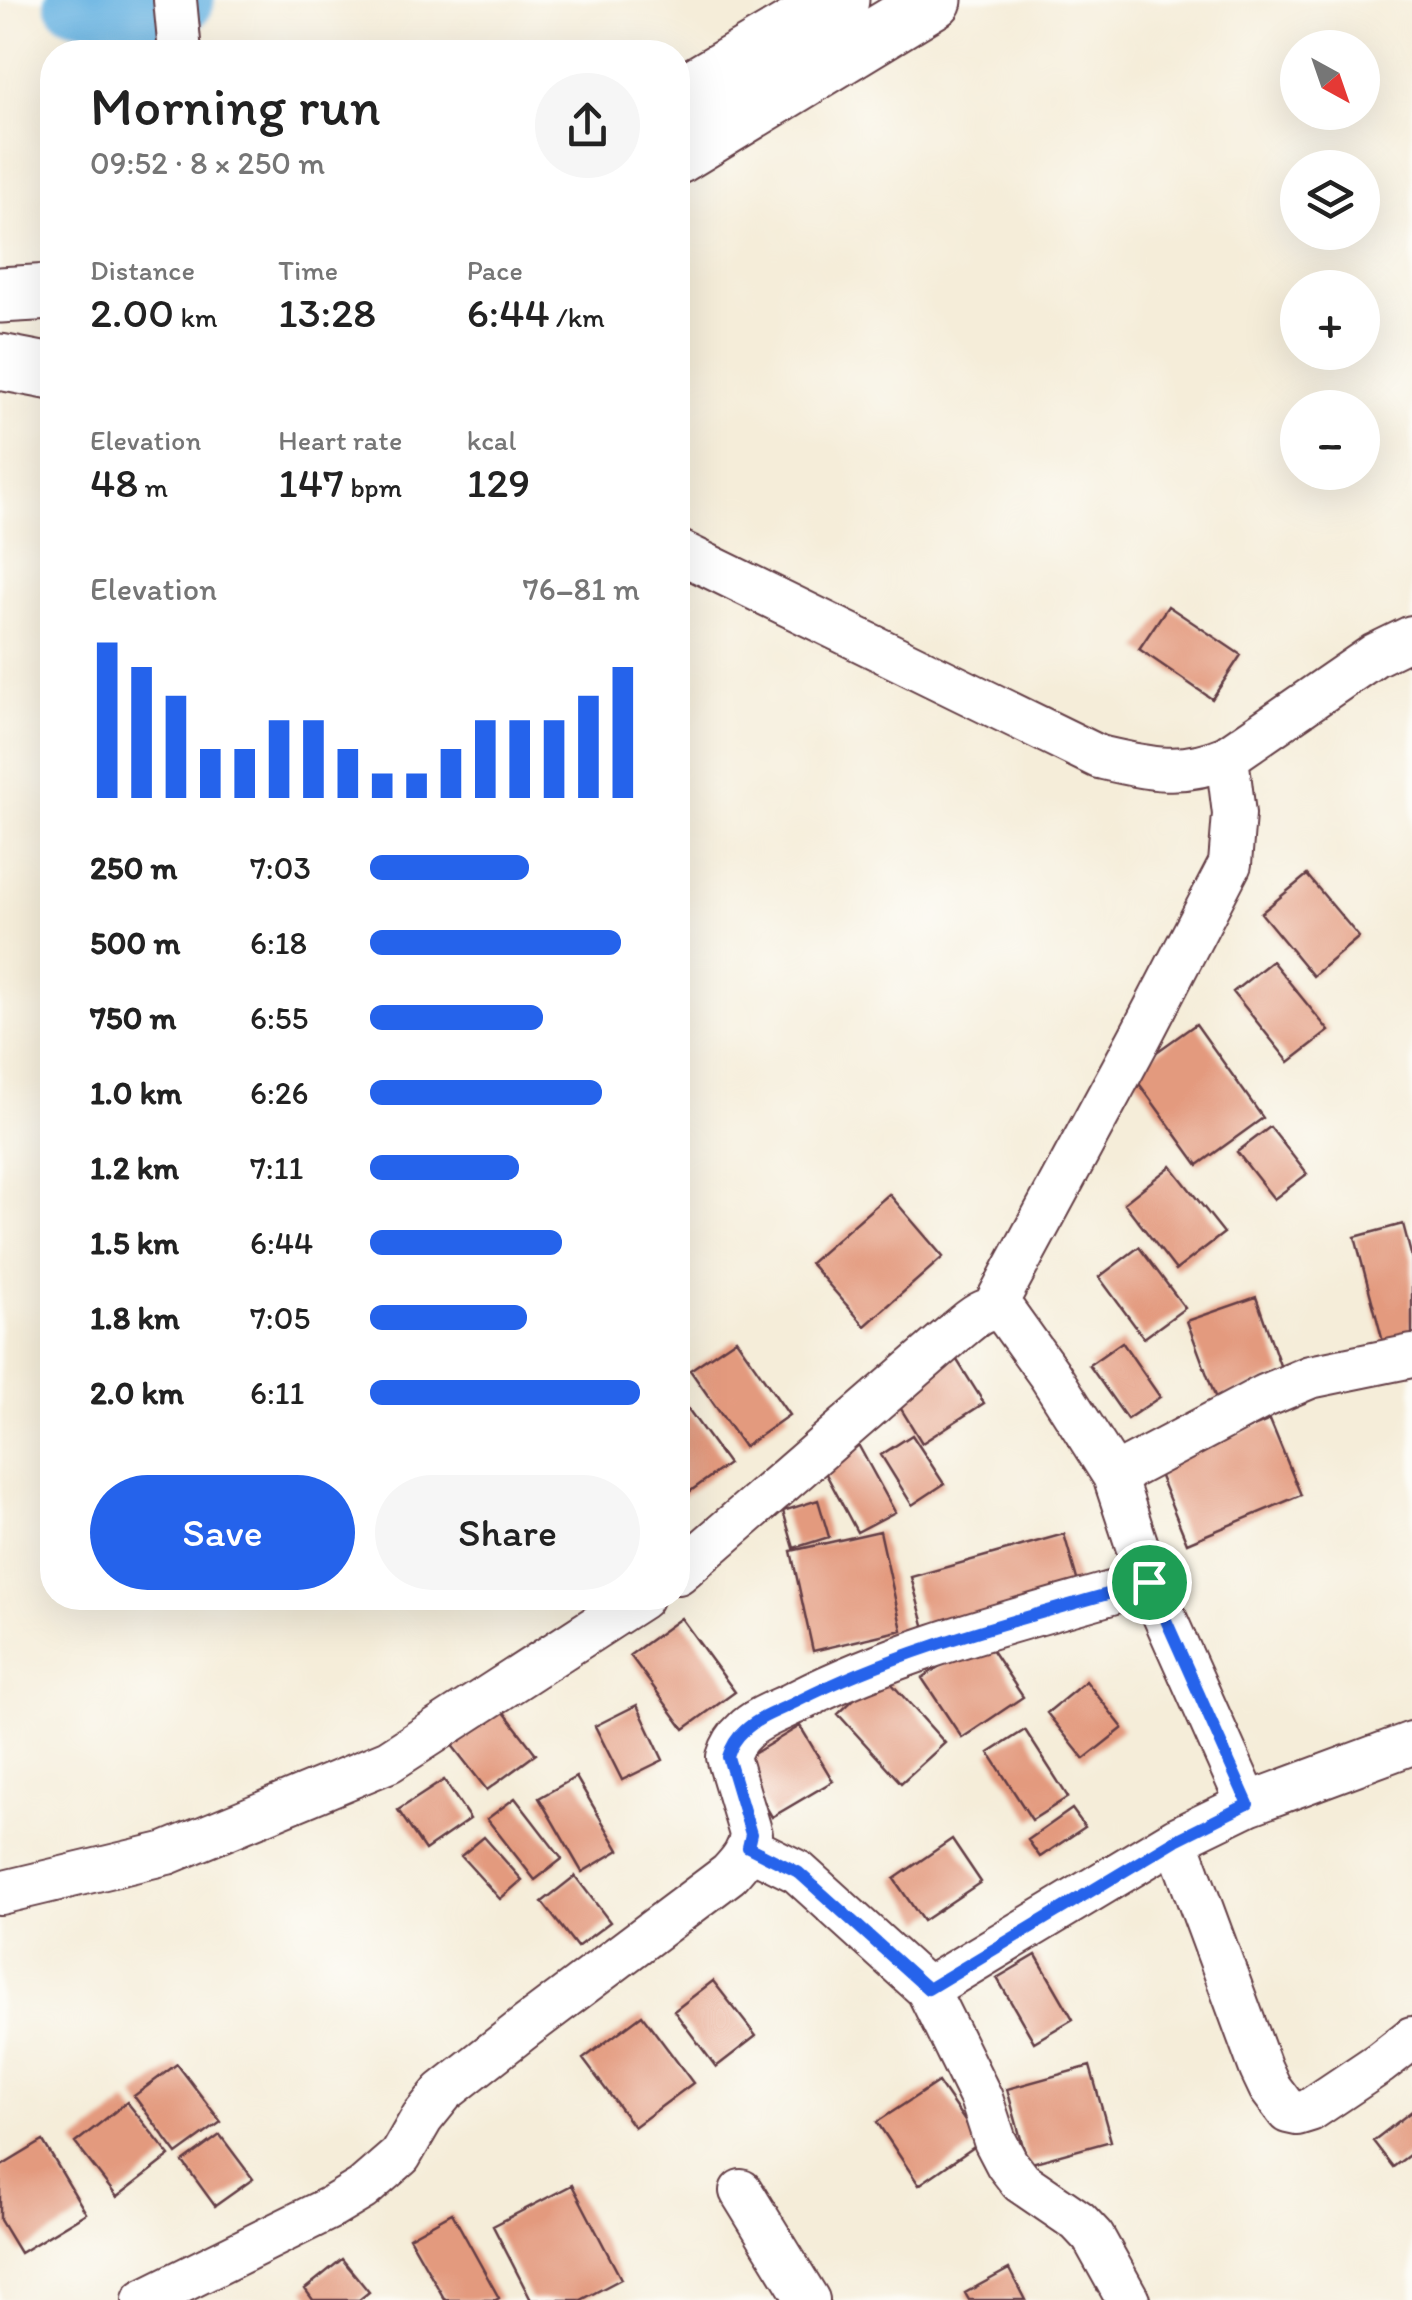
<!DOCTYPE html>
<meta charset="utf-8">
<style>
:root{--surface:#fff;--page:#f6f6f6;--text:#222;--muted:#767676;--accent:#2563eb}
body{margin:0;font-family:Itim,sans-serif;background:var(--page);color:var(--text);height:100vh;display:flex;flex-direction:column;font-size:38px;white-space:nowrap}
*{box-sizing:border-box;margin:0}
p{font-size:32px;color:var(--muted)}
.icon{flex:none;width:55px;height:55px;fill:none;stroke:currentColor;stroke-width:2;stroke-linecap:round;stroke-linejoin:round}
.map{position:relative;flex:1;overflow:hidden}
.drawer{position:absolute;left:40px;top:40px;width:650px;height:1570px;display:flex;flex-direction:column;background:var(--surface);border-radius:40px;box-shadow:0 10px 40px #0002}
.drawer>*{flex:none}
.needle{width:65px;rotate:140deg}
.tools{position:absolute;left:1280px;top:30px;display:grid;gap:20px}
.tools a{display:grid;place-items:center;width:100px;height:100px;border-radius:50%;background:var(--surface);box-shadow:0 10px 40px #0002;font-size:50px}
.pin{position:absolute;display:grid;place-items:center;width:85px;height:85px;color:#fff;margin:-42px;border:5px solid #fff;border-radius:50%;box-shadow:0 2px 10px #0007}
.round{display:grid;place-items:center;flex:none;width:105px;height:105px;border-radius:52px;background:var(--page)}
.overview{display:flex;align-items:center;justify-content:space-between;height:170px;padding:0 50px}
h1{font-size:55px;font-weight:600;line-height:75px}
.metrics{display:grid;grid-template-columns:repeat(3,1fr);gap:15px;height:170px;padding:10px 50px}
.metrics div{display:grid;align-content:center}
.metrics b{font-size:42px;font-weight:600}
.metrics small{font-size:28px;font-weight:400}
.metrics p{font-size:28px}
.chart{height:280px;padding:20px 50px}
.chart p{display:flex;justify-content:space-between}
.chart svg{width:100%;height:180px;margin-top:10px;stroke:var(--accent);stroke-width:6}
.primary-button{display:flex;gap:20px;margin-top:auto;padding:20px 50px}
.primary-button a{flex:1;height:115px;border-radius:60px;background:var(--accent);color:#fff;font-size:40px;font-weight:600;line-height:115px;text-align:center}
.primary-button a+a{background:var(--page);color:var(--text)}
ul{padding:0 50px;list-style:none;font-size:32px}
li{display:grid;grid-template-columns:160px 120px 1fr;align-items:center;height:75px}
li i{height:25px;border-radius:12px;background:var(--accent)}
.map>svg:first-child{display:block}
</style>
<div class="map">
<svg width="1412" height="2300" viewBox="0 0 1412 2300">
<rect width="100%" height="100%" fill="#fdfcf7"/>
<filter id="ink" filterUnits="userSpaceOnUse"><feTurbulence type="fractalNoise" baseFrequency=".01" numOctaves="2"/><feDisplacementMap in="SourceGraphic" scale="20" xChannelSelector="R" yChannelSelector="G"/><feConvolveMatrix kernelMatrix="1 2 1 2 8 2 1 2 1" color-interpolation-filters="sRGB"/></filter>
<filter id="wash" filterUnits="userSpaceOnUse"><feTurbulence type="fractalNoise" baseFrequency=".0048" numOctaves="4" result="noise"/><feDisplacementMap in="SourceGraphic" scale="40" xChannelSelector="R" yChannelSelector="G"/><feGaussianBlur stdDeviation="2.25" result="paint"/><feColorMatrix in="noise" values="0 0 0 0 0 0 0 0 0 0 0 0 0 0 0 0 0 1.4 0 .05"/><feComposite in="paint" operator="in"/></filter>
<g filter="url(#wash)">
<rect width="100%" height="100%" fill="#f5edd9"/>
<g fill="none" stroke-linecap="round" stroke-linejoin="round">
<path stroke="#69b4e2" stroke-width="65" d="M77,0l86,9 19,-9"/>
</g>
<g id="blocks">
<path fill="#e39a7e" d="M1168,606l73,49 -29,44 -73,-50z
M1307,875l52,62 -46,39 -52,-63z
M1272,961l57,70 -40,31 -56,-70z
M1196,1024l67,94 -65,47 -68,-94z
M1270,1127l37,47 -33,25 -37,-47z
M1171,1166l53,67 -48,37 -52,-67z
M889,1194l54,63 -78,69 -55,-63z
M1403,1224l9,34v87l-26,8 -31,-116z
M1139,1247l46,61 -41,30 -45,-61z
M1256,1297l27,77 -67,25 -29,-78z
M736,1339l53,76 -45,32 -54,-77z
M1122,1342l38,55 -33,22 -38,-54z
M955,1357l29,46 -62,40 -29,-47z
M678,1395l50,69 -50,36z
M1270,1420l31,75 -114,48 -31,-76z
M912,1435l32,49 -32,21 -31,-50z
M854,1437l41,75 -38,20 -40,-75z
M818,1500l11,37 -35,11 -11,-37z
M880,1531l22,99 -89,21 -22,-100z
M1064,1534l16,56 -154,42 -15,-55z
M681,1618l54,74 -51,37 -54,-74z
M983,1637l40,60 -61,41 -40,-60z
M882,1673l63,70 -44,40 -63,-69z
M1086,1681l37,47 -39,31 -37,-46z
M637,1705l26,55 -41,20 -27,-54z
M500,1707l36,47 -49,36 -36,-46z
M800,1726l33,55 -61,36 -32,-55z
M1025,1730l43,67 -36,23 -43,-67z
M576,1777l43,73 -37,22 -43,-74z
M444,1780l26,39 -45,31 -27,-40z
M515,1798l47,61 -27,21 -48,-61z
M1072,1809l13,18 -45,30 -12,-17z
M484,1837l38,43 -22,19 -39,-43z
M952,1839l29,43 -58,39 -29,-42z
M575,1876l35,46 -33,25 -35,-45z
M1036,1955l37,64 -39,23 -37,-64z
M713,1981l43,55 -40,31 -42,-56z
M642,2015l51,68 -59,44 -51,-68z
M177,2064l44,58 -44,32 -43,-58z
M1090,2066l21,75 -83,23 -21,-75z
M938,2082l42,61 -61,42 -42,-63z
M127,2102l43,54 -53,41 -42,-54z
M1412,2111v42l-19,14 -20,-26z
M220,2135l33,44 -38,27 -32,-44z
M43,2141l43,72 -66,40 -20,-33v-53z
M572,2185l49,94 -40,21h-50l-38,-74z
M452,2213l47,85 -3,2h-51l-36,-63z
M342,2259l27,33 -10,8h-46l-8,-11z
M1009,2269l16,31h-56l-4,-7z"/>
</g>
</g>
<g filter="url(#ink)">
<use href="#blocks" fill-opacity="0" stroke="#643e45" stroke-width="2.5"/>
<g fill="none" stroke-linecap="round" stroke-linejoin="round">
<g stroke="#643e45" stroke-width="46">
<path id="street" d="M175,0l5,52
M678,551l421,206c48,11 81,20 128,0l148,-102 37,-18
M993,1309l146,-270 91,-175 4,-50 -7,-57
M1114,1476l151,-80 45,-19 102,-21
M678,1573l279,-242c15,-12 30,-29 49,-17l43,60 65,102 35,106 99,222
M1176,1839l85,230 9,19 18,24 9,2 13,-4 70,-47 32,-25
M748,1847l50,25 129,117 54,109 14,43 12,23 14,18 57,39 15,16 35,63
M0,1893l167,-40 222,-92 252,-163
M927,1989l249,-150 72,-35 164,-61
M741,2191l67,109
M144,2300l188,-93 30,-18 38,-33 22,-38 21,-26 84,-66 202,-152c11,-12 21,-23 22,-40l-23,-77c3,-10 8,-19 16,-26 14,-14 37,-21 54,-30 110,-56 233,-84 351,-119"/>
</g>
<g stroke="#643e45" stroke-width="59">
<path id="secondary" d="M678,96l163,-96
M678,156l256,-156
M0,295l52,-3
M0,362l52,10"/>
</g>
<use href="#street" stroke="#fff" stroke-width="42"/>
<use href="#secondary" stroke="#fff" stroke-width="55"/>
</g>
</g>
<g fill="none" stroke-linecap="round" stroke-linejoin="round" filter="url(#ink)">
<g stroke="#fff" stroke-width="20">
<path id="route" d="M1149,1582l99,222 -72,36 -248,149 -130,-117 -50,-25 3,-13 -23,-77c3,-10 8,-19 16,-26 14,-14 37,-21 54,-30 110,-56 233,-84 351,-119z"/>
</g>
<use href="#route" stroke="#2563eb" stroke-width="12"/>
</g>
</svg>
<div class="tools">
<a><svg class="needle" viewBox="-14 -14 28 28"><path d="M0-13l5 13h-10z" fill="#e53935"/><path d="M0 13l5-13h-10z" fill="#767676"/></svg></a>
<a><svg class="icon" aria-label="layers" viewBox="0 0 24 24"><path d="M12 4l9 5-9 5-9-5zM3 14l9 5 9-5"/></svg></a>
<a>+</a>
<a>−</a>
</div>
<div class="pin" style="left:1149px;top:1582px;background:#1e9e55"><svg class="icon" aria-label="arrive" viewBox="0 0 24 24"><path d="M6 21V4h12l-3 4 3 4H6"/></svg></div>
<section class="drawer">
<div class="overview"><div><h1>Morning run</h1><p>09:52 · 8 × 250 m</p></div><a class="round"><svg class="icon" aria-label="share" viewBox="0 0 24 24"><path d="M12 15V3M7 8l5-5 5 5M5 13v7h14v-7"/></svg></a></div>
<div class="metrics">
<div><p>Distance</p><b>2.00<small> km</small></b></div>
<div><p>Time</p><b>13:28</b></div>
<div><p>Pace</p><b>6:44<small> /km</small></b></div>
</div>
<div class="metrics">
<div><p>Elevation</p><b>48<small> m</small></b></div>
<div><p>Heart rate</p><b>147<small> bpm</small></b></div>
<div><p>kcal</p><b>129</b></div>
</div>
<div class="chart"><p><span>Elevation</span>76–81 m</p>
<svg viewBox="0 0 160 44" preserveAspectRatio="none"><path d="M5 44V6M15 44V12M25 44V19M35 44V32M45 44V32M55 44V25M65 44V25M75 44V32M85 44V38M95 44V38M105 44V32M115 44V25M125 44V25M135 44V25M145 44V19M155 44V12"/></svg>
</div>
<ul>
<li><b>250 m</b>7:03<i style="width:59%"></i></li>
<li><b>500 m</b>6:18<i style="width:93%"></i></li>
<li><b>750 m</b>6:55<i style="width:64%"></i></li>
<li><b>1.0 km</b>6:26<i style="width:86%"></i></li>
<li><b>1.2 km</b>7:11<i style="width:55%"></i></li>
<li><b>1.5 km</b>6:44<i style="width:71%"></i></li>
<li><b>1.8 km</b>7:05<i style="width:58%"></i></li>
<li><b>2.0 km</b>6:11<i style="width:100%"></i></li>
</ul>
<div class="primary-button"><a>Save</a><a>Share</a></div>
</section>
</div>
